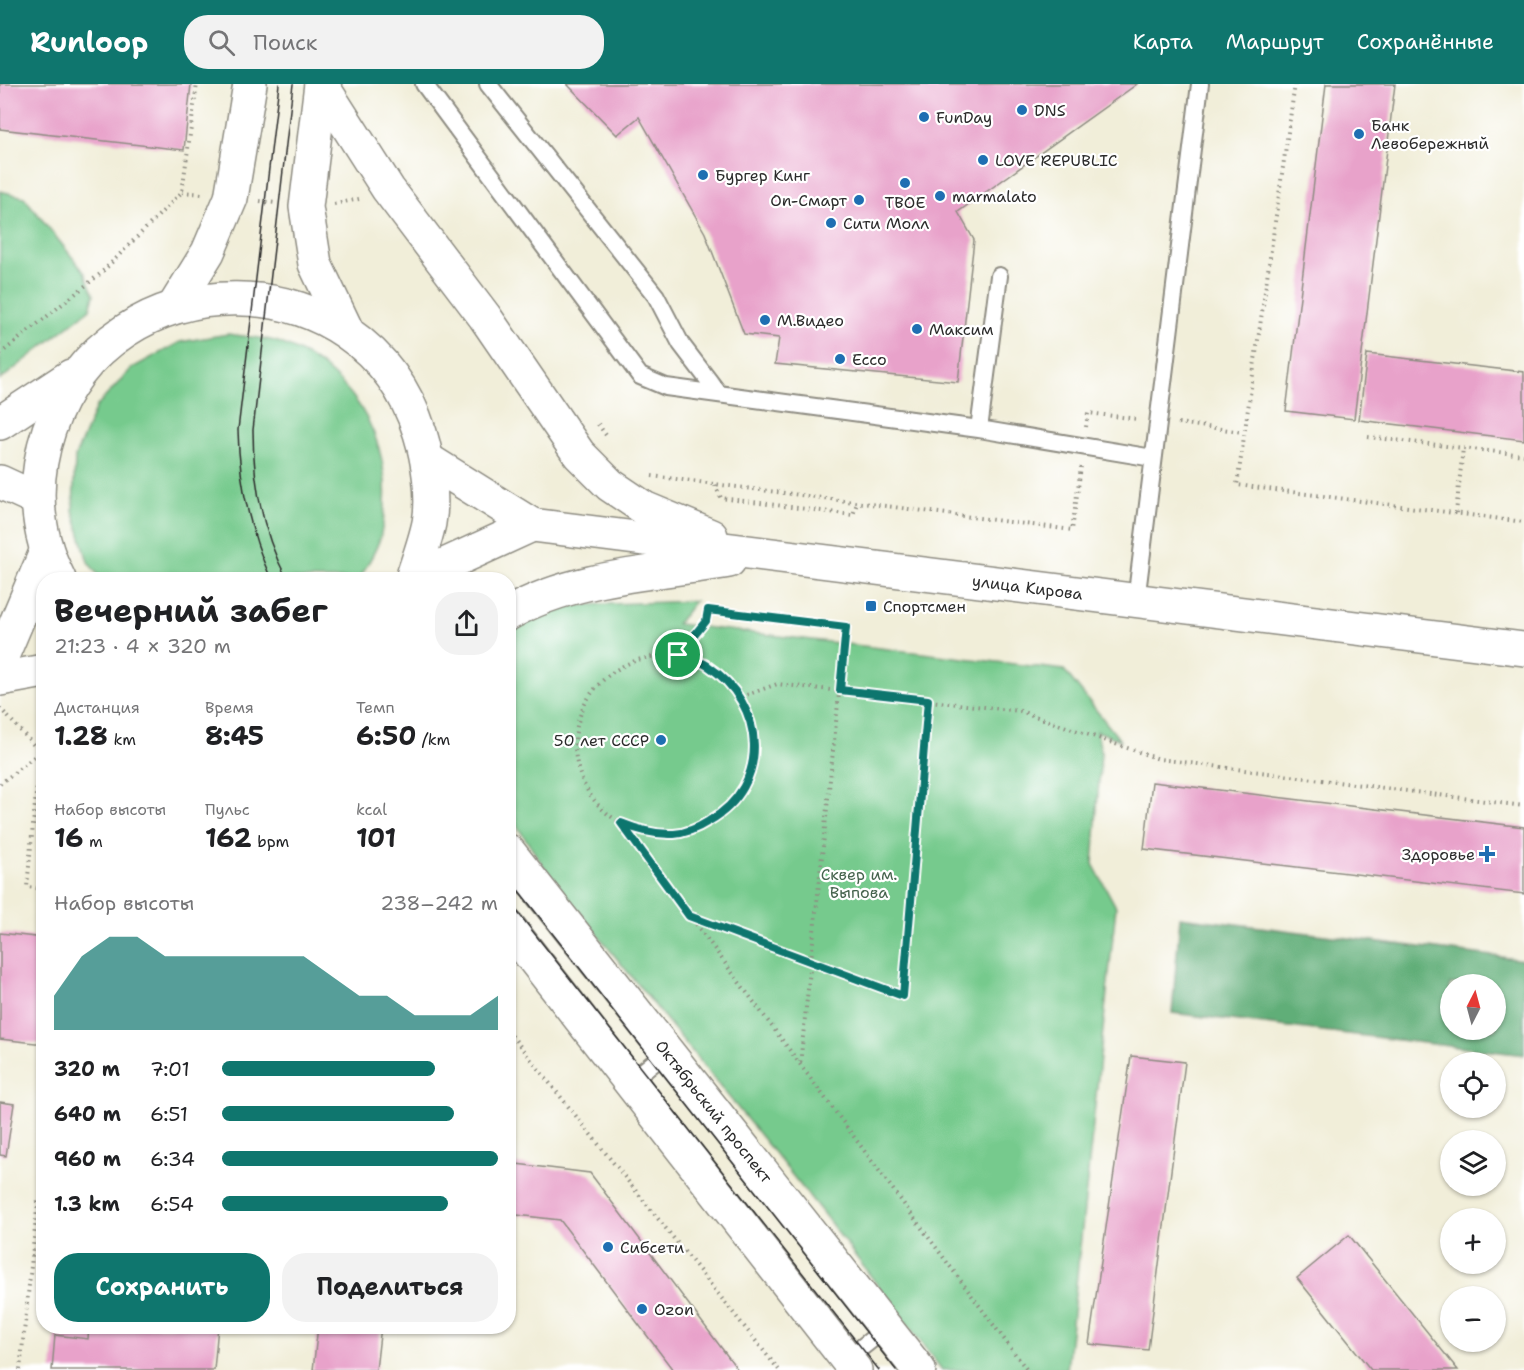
<!DOCTYPE html>
<html lang="ru">
<meta charset="utf-8">
<style>
:root{--surface:#fff;--page:#f2f2f2;--text:#202124;--muted:#757577;--accent:#0f766e}
body{margin:0;font-family:"Shantell Sans",sans-serif;background:var(--page);color:var(--text);height:100vh;display:flex;flex-direction:column;font-size:22px;white-space:nowrap}
*{box-sizing:border-box;margin:0}
p{font-size:20px;color:var(--muted)}
.icon{flex:none;width:33px;height:33px;fill:none;stroke:currentColor;stroke-width:2;stroke-linecap:round;stroke-linejoin:round}
.map{position:relative;flex:1;overflow:hidden}
.side{position:absolute;left:36px;top:488px;width:480px;height:762px;display:flex;flex-direction:column;background:var(--surface);border-radius:24px;box-shadow:0 2px 4px #0004}
.side>*{flex:none}
.needle{width:39px;rotate:6deg}
.tools{position:absolute;left:1440px;top:890px;display:grid;gap:12px}
.tools a{display:grid;place-items:center;width:66px;height:66px;border-radius:50%;background:var(--surface);box-shadow:0 2px 4px #0004;font-size:30px}
.pin{position:absolute;display:grid;place-items:center;width:51px;height:51px;color:#fff;margin:-26px;border:3px solid #fff;border-radius:50%;box-shadow:0 2px 6px #0007}
.round{display:grid;place-items:center;flex:none;width:63px;height:63px;border-radius:24px;background:var(--page)}
.summary{display:flex;align-items:center;justify-content:space-between;height:102px;padding:0 18px}
h1{font-size:33px;font-weight:700;line-height:45px}
.figures{display:grid;grid-template-columns:repeat(3,1fr);gap:9px;height:102px;padding:6px 18px}
.figures div{display:grid;align-content:center}
.figures b{font-size:26px;font-weight:700}
.figures small{font-size:16px;font-weight:400}
.figures p{font-size:16px}
.chart{height:168px;padding:12px 18px}
.chart p{display:flex;justify-content:space-between}
.chart svg{width:100%;height:108px;margin-top:6px;fill:var(--accent);opacity:.7}
.cta{display:flex;gap:12px;margin-top:auto;padding:12px 18px}
.cta a{flex:1;height:69px;border-radius:24px;background:var(--accent);color:#fff;font-size:24px;font-weight:700;line-height:69px;text-align:center}
.cta a+a{background:var(--page);color:var(--text)}
ul{padding:0 18px;list-style:none;font-size:20px}
li{display:grid;grid-template-columns:96px 72px 1fr;align-items:center;height:45px}
li i{height:15px;border-radius:8px;background:var(--accent)}
header{display:flex;align-items:center;gap:36px;box-sizing:border-box;height:84px;padding:0 30px;background:var(--accent);color:#fff}
header strong{font-size:28px}
nav{display:flex;gap:33px;margin-inline-start:auto;font-size:21px}
.search{width:420px;height:54px;background:var(--page);display:flex;align-items:center;gap:15px;box-sizing:border-box;padding:0 21px;border-radius:24px;color:var(--muted);font-size:22px}
.map>svg:first-child{display:block}
</style>
<header>
<strong>Runloop</strong>
<div class="search"><svg class="icon" aria-label="search" viewBox="0 0 24 24"><circle cx="10" cy="10" r="6"/><path d="M15 15l6 6"/></svg>Поиск</div>
<nav><a>Карта</a><a>Маршрут</a><a>Сохранённые</a></nav>
</header>
<div class="map">
<svg width="1524" height="1286" viewBox="0 0 1524 1286">
<rect width="100%" height="100%" fill="#fff"/>
<filter id="ink" filterUnits="userSpaceOnUse"><feTurbulence type="fractalNoise" baseFrequency=".0167" numOctaves="2"/><feDisplacementMap in="SourceGraphic" scale="12" xChannelSelector="R" yChannelSelector="G"/><feConvolveMatrix kernelMatrix="1 2 1 2 8 2 1 2 1" color-interpolation-filters="sRGB"/></filter>
<filter id="wash" filterUnits="userSpaceOnUse"><feTurbulence type="fractalNoise" baseFrequency=".008" numOctaves="4" result="noise"/><feDisplacementMap in="SourceGraphic" scale="24" xChannelSelector="R" yChannelSelector="G"/><feGaussianBlur stdDeviation="1.35" result="paint"/><feColorMatrix in="noise" values="0 0 0 0 0 0 0 0 0 0 0 0 0 0 0 0 0 1.4 0 .05"/><feComposite in="paint" operator="in"/></filter>
<g filter="url(#wash)">
<rect width="100%" height="100%" fill="#f1eed9"/>
<path fill="#76ca8d" stroke="#507a5c" stroke-width="1.5" d="M0,107l24,6 60,75 10,23 -4,14 -90,71z
M228,250c16,3 35,3 50,8 82,30 123,112 102,196 -4,14 -14,28 -20,41h-259l-13,-17 -15,-52 2,-53 21,-50 36,-39 48,-26z
M695,517l-18,23 387,46 56,70 -23,-9 4,21 -8,112 23,43 -49,463h-125l-120,-158 -272,-336 -41,-62 -1,-184 45,-24z"/>
<path fill="#60ae78" stroke="#466c52" stroke-width="1.5" fill-rule="evenodd" d="M1180,833l344,43v95l-352,-42zM1450,900h46v45h-46z"/>
<g id="blocks">
<path fill="#e8a2ca" d="M0,0h191l-7,66 -184,-21z
M567,0h570l-179,128 16,28 -16,142 -183,-18 4,-26 -35,-4 -39,-101 -66,-116 -22,18z
M1326,0h69l-41,335 -68,-8z
M1367,270l157,18v68l-165,-20z
M1152,698l372,45v67l-380,-45z
M0,849l44,5v106l-44,-5z
M1131,972l54,6 -37,288 -59,-6z
M0,1018l14,2 -8,52 -6,-1z
M508,1079l82,10 148,197h-65l-113,-150 -52,-6z
M1349,1151l109,135h-87l-74,-92z
M89,1242h129l-4,44h-162l3,-35 33,4z
M318,1242h63l-5,44h-63z"/>
</g>
</g>
<g filter="url(#ink)">
<use href="#blocks" fill-opacity="0" stroke="#8e8c82" stroke-width="1.5"/>
<g fill="none" stroke-linecap="round" stroke-linejoin="round">
<g stroke="#8e8c82" stroke-width="20">
<path id="service" d="M424,0l216,292 26,11 313,42 174,29
M488,0l168,212 25,48 38,50
M979,345l20,-153
M1136,517l64,-517
M629,999l39,-32
M846,1276l40,-32"/>
</g>
<g stroke="#8e8c82" stroke-width="36">
<g id="secondary">
<path d="M321,0l-15,123 9,57 33,69"/>
<path d="M174,223l34,-55 23,-54 19,-114"/>
<path d="M0,577l46,-109"/>
<path d="M0,595l44,-8"/>
<path id="s1" d="M508,767l411,519"/>
<path d="M508,842l347,444"/>
</g>
</g>
<g stroke="#8e8c82" stroke-width="36">
<g id="primary">
<path d="M321,0l67,105 97,128 94,137 31,31 34,23 67,28"/>
<path d="M0,339l71,-47"/>
<path id="s2" d="M428,376l104,65 992,124"/>
<path d="M0,398l37,17"/>
<path d="M59,495c-24,-47 -27,-98 -10,-149 60,-176 315,-175 371,3 8,26 14,63 9,90 -4,19 -11,38 -17,56"/>
<path d="M414,495l118,-54"/>
<path d="M508,530c65,-38 148,-41 221,-53"/>
</g>
</g>
<path stroke="#8e8c82" stroke-width="4" stroke-dasharray="1.5 4.5" stroke-linecap="butt" d="M1295,0l-58,401 287,37
M182,108l20,2
M260,117l16,2
M334,120l25,-5
M0,270l100,-80 82,-82 15,-108
M1178,339l65,9
M598,340l10,14
M1086,343l2,-14 50,6
M1368,353l156,18
M652,392l420,54 9,-63
M715,401l6,13 132,17 4,-12
M1456,429l7,-65
M678,571l28,-34 2,-11 138,17 -46,438
M575 661a89 89 0 1 1 178 0a89 89 0 1 1-178 0Z
M741,613l36,-13 243,27 139,48 365,47
M0,624l40,44 -13,135 17,2
M0,700l40,-32
M621,739l406,547
M690,833l213,79 25,-295
M508,947l271,339
M20,1286l18,-170 6,-5"/>
<use href="#service" stroke="#fff" stroke-width="16"/>
<use href="#secondary" stroke="#fff" stroke-width="33"/>
<use href="#primary" stroke="#fff" stroke-width="33"/>
<path stroke="#2b2b2b" stroke-width="1.5" d="M271,495c-22,-49 -32,-96 -33,-149l41,-346
M287,495c-25,-46 -34,-97 -34,-149l40,-346
M508,793l388,493
M508,816l371,470"/>
</g>
</g>
<g fill="none" stroke-linecap="round" stroke-linejoin="round" filter="url(#ink)">
<g stroke="#fff" stroke-width="12">
<path id="route" d="M708,526l138,17 -6,63 88,10 -25,296 -214,-80 -68,-93c17,7 34,12 53,11 13,-1 24,-6 35,-13 63,-36 57,-117 -1,-155 -8,-6 -21,-8 -30,-11l28,-34z"/>
</g>
<use href="#route" stroke="#0f766e" stroke-width="8"/>
</g>
<g fill="#1f6fb2" stroke="#fff" stroke-width="2">
<circle cx="1022" cy="26" r="6"/>
<circle cx="924" cy="33" r="6"/>
<circle cx="1359" cy="50" r="6"/>
<circle cx="983" cy="76" r="6"/>
<circle cx="703" cy="91" r="6"/>
<circle cx="905" cy="99" r="6"/>
<circle cx="940" cy="112" r="6"/>
<circle cx="859" cy="116" r="6"/>
<circle cx="831" cy="139" r="6"/>
<circle cx="765" cy="236" r="6"/>
<circle cx="917" cy="245" r="6"/>
<circle cx="840" cy="275" r="6"/>
<rect x="865" y="516" width="12" height="12" rx="3"/>
<circle cx="661" cy="656" r="6"/>
<path d="M1484 761h6v6h6v6h-6v6h-6v-6h-6v-6h6z"/>
<circle cx="608" cy="1163" r="6"/>
<circle cx="642" cy="1225" r="6"/>
</g>
<g text-anchor="middle" stroke-width="4.5" stroke-linejoin="round" paint-order="stroke">
<g font-size="16" fill="#2b2b2b" stroke="#fff" text-anchor="start">
<text x="1034" y="32">DNS</text>
<text x="936" y="39">FunDay</text>
<text x="1371" y="47">Банк<tspan x="1371" dy="18">Левобережный</tspan></text>
<text x="995" y="82">LOVE REPUBLIC</text>
<text x="715" y="97">Бургер Кинг</text>
<text x="952" y="118">marmalato</text>
<text x="847" y="122" text-anchor="end">On-Смарт</text>
<text x="905" y="124" text-anchor="middle">ТВОЕ</text>
<text x="843" y="145">Сити Молл</text>
<text x="777" y="242">М.Видео</text>
<text x="929" y="251">Максим</text>
<text x="852" y="281">Ecco</text>
<text x="883" y="528">Спортсмен</text>
<text x="649" y="662" text-anchor="end">50 лет СССР</text>
<text x="1475" y="776" text-anchor="end">Здоровье</text>
<text x="620" y="1169">Сибсети</text>
<text x="654" y="1231">Ozon</text>
</g>
<g font-size="16" fill="#2b2b2b" stroke="#fff">
<text dy="6" stroke="none"><textPath href="#s2" startOffset="622">улица Кирова</textPath></text>
<text dy="6" stroke="none"><textPath href="#s1" startOffset="332">Октябрьский проспект</textPath></text>
</g>
<g font-size="16" fill="#45634d" stroke="#fff">
<text x="859" y="796">Сквер им.<tspan x="859" dy="18">Выпова</tspan></text>
</g>
</g>
</svg>
<div class="tools">
<a><svg class="needle" viewBox="-14 -14 28 28"><path d="M0-13l5 13h-10z" fill="#e53935"/><path d="M0 13l5-13h-10z" fill="#757577"/></svg></a>
<a><svg class="icon" aria-label="locate" viewBox="0 0 24 24"><circle cx="12" cy="12" r="6"/><path d="M12 2v4M12 18v4M2 12h4M18 12h4"/></svg></a>
<a><svg class="icon" aria-label="layers" viewBox="0 0 24 24"><path d="M12 4l9 5-9 5-9-5zM3 14l9 5 9-5"/></svg></a>
<a>+</a>
<a>−</a>
</div>
<div class="pin" style="left:678px;top:571px;background:#1e9e55"><svg class="icon" aria-label="arrive" viewBox="0 0 24 24"><path d="M6 21V4h12l-3 4 3 4H6"/></svg></div>
<section class="side">
<div class="summary"><div><h1>Вечерний забег</h1><p>21:23 · 4 × 320 m</p></div><a class="round"><svg class="icon" aria-label="share" viewBox="0 0 24 24"><path d="M12 15V3M7 8l5-5 5 5M5 13v7h14v-7"/></svg></a></div>
<div class="figures">
<div><p>Дистанция</p><b>1.28<small> km</small></b></div>
<div><p>Время</p><b>8:45</b></div>
<div><p>Темп</p><b>6:50<small> /km</small></b></div>
</div>
<div class="figures">
<div><p>Набор высоты</p><b>16<small> m</small></b></div>
<div><p>Пульс</p><b>162<small> bpm</small></b></div>
<div><p>kcal</p><b>101</b></div>
</div>
<div class="chart"><p><span>Набор высоты</span>238–242 m</p>
<svg viewBox="0 0 160 44" preserveAspectRatio="none"><path d="M0 44V30L10 14L20 6L30 6L40 14L50 14L60 14L70 14L80 14L90 14L100 22L110 30L120 30L130 38L140 38L150 38L160 30V44z"/></svg>
</div>
<ul>
<li><b>320 m</b>7:01<i style="width:77%"></i></li>
<li><b>640 m</b>6:51<i style="width:84%"></i></li>
<li><b>960 m</b>6:34<i style="width:100%"></i></li>
<li><b>1.3 km</b>6:54<i style="width:82%"></i></li>
</ul>
<div class="cta"><a>Сохранить</a><a>Поделиться</a></div>
</section>
</div>
